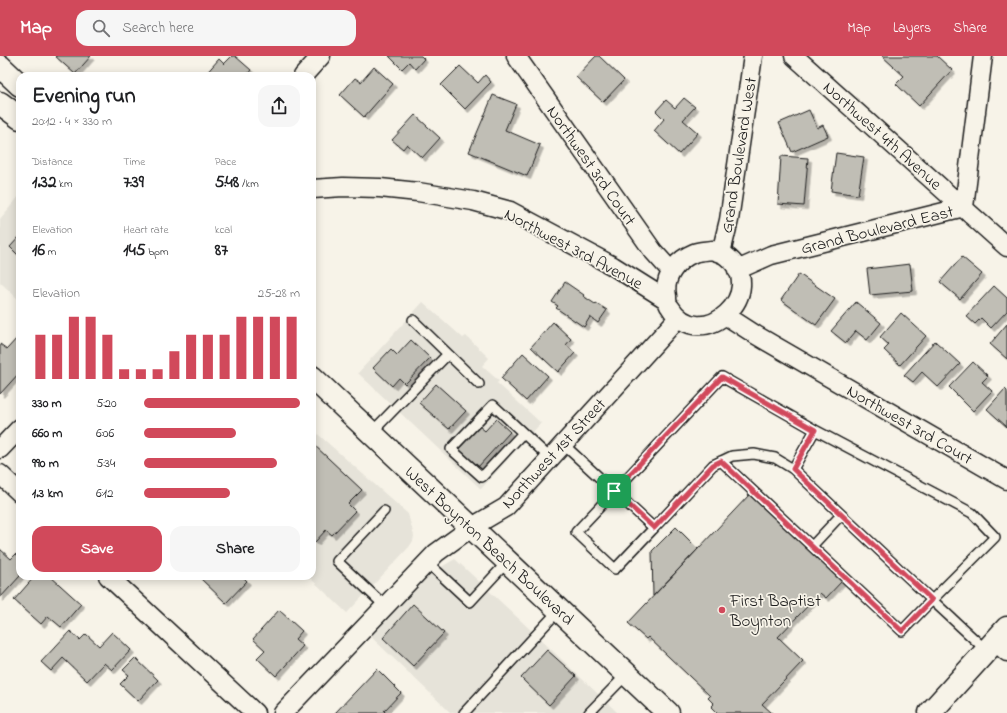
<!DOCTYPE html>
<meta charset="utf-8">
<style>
:root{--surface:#fff;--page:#f6f6f6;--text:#202124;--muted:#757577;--accent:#d1495b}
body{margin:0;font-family:"Indie Flower",sans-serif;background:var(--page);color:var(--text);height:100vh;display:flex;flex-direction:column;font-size:15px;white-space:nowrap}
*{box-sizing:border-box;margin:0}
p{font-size:13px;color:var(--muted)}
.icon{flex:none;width:22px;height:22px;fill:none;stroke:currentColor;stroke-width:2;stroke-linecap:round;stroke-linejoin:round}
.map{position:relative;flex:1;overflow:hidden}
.side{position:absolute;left:16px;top:16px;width:300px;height:508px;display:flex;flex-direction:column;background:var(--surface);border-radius:12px;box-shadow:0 2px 10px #0003}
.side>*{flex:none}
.pin{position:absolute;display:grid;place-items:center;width:34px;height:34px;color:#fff;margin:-17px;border-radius:8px;box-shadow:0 2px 6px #0006}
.round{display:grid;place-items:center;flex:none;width:42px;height:42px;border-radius:12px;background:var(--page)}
.overview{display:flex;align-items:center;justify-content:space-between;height:68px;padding:0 16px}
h1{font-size:22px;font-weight:700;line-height:30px}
.stats{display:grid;grid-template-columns:repeat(3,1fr);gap:6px;height:68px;padding:4px 16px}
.stats div{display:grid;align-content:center}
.stats b{font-size:17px;font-weight:700}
.stats small{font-size:11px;font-weight:400}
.stats p{font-size:11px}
.chart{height:112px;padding:8px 16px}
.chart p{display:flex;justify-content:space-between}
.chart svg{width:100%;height:72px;margin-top:4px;stroke:var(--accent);stroke-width:6}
.action{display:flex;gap:8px;margin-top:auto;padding:8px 16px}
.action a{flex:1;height:46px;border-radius:12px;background:var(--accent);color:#fff;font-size:16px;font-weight:700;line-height:46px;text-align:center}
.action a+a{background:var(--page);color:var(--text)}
ul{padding:0 16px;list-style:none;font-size:13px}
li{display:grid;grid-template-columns:64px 48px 1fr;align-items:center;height:30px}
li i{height:10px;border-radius:5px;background:var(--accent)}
header{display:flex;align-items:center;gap:24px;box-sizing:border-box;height:56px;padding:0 20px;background:var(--accent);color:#fff}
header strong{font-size:19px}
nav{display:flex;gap:22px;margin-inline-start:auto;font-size:14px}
.search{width:280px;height:36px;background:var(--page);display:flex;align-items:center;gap:10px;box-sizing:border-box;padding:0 14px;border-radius:12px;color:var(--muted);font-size:15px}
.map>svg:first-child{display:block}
</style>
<header>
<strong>Map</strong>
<div class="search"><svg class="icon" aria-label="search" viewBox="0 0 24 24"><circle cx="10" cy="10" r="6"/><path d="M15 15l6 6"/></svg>Search here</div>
<nav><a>Map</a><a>Layers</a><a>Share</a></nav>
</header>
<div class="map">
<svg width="1007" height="657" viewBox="0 0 1007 657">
<defs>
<filter id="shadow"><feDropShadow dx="3.5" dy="3.5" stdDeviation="0" flood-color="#0004"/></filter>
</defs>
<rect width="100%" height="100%" fill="#f7f3e8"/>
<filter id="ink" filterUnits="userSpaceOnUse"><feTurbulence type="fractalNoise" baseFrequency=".025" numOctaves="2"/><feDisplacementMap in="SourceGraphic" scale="8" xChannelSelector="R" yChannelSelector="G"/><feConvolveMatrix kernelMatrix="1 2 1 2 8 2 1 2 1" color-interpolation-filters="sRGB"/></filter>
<g filter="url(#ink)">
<path fill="#e6e3d9" d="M20,139v106l-20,-19v-63z
M423,246l40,36 3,-2 23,22 -7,8 17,15 -2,2 44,40 -60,66 -123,-116z
M312,373l96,85 6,22 -1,5 -4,6 -62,66 -39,-37h4z
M455,503l63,59 100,95h-167l-83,-79 53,-55z"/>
<path fill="#c0beb5" stroke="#1c1c1c" filter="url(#shadow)" d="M55,0h36l-16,18z
M232,0h3l16,14 -5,6h-42l15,-17 5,5z
M389,0h32l3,3 -9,10 -6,-7 -7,7z
M596,0h3l25,24 -21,22 -27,-25z
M882,0h55l15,14 -33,36 -23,-22 8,-8z
M460,10l18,17 7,-8 6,7 -26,27 -24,-24z
M374,11l19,17 -29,33 -24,-22 15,-17 6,4z
M493,39l23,9 -11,26 35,15 -13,31 -58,-24z
M684,42l11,9 -12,13 15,13 -19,21 -25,-23 10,-12 -8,-8 10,-11 9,8z
M809,54l8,18 6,-3 5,11 -36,16 -13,-29z
M415,59l25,23 -18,20 -15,-14 -4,5 -11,-9z
M836,97l28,4 -6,38 -27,-4z
M781,100l27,2 -4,48 -26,-2z
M20,180v21l-10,-10z
M962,201l20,17 -22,25 -20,-17z
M910,208l3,27 -43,4 -3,-26z
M799,218l36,25 -19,26 -35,-25z
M565,226l19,13 -1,1 12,8 1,-1 11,7 -9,13 -8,-6 -6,10 -28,-19 2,-2 -6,-4z
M994,230l13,12v13l-16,17 -10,-10 -6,6 -9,-8z
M856,246l25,21 -14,17 -11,-9 -10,12 -15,-12z
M901,257l25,23 -26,29 -16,-15 5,-5 -9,-8z
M553,266l18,17 -5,6 9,8 -17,19 -27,-25z
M1007,268v35l-17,-15z
M18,281l2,1v34l-20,22v-50l7,5z
M411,284l19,18 -25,26 -6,-6 -7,8 -19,-18 18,-19 6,6z
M935,285l25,23 -22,23 -16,-15 -9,10 -9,-7z
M523,297l25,23 -22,25 -25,-23z
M973,306l15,14 -6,6 10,9 -19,20 -24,-24z
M436,328l30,27 -17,18 -30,-26z
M1005,333l2,2v36l-20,-18z
M496,363l14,13 -33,36 -20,-18 22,-24 6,5z
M312,387l50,47 -14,14 7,7 -23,24 -6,-5 -11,12 -3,-3z
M750,438l92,87 -16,17 -6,-5 -42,44 25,24 -41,43 10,9h-55l-6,-6 3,-3 -6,-6 2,-2 -62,-59 -2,2 -18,-16z
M676,471l22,22 -45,47 -1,-45z
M0,493l11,10 5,-5 4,3v19l-20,22z
M35,520h15l31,28 -20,23 -13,-11 -7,8 -27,-24z
M198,520h44l5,5 -21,22z
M413,548l31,29 -31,33 -30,-28z
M279,554l23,21 -7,8 8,7 -27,30 -19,-18 8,-8 -12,-11z
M70,575l10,9 6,-6 13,12 13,-14 19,18 -19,20 -8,-7 -17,18 -24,-23 -12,13 -10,-9z
M547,594l29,26 -27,29 -28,-27z
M135,602l23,22 -20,21 -18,-17 9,-9 -6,-5z
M377,613l24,24 -17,18 2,2h-51z"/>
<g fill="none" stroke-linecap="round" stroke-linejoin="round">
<g stroke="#1c1c1c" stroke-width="12">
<path id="service" d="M448,298l31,30
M371,377l77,-79 -35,-34
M523,377l-41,44 -31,-28 42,-44 57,53
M563,388l91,84 59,-63 19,-9 22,-2 21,4 18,11 22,-39 -93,-53 -146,155 39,37 39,-41
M721,405l181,170 30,-31 55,51
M793,413l139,131 63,-63 -23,-24 -157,-83
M384,455l-47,50 48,45
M812,490l29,-31
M427,506l43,40 38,-41
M464,657l95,-103
M589,657l38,-39"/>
</g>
<g stroke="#1c1c1c" stroke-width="21">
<path id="minor" d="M516,0l137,195 18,20
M794,0l213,191
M303,20l18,-20
M312,133l31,-2 37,1 38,4 55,9 37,10 103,55 54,34
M712,194c4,2 10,3 14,6 46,34 -25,102 -56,51 -3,-3 -3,-7 -3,-11 -4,-19 10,-36 27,-43 5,-2 12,-2 18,-3z
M721,197l8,-33 24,-164
M737,214l34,-15 193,-48 19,-151
M725,259l31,20 251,145
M0,393l20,-21
M0,418l20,19
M108,520l147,137
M995,585l12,11
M283,657l153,-160 36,-26 34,-20 172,-189"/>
</g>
<g stroke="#1c1c1c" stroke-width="25">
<path id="tertiary" d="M930,657l77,-85"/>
</g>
<g stroke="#1c1c1c" stroke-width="25">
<path id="primary" d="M0,10l20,19
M0,47l20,15
M312,321l356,336"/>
</g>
<use href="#service" stroke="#f7f3e8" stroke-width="9"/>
<use href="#minor" stroke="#f7f3e8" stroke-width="18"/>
<use href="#tertiary" stroke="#f7f3e8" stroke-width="22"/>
<use href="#primary" stroke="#f7f3e8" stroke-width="22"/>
</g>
</g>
<g fill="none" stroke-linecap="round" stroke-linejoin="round" filter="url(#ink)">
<g stroke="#fff" stroke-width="8">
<path id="route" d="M722,321l93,53 -22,39 139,131 -30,31 -181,-170 -8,4 -59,63 -40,-37z"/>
</g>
<use href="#route" stroke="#d1495b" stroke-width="5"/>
</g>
<circle fill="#d1495b" stroke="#f7f3e8" stroke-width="1.5" cx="722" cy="554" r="4"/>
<g text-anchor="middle" stroke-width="3.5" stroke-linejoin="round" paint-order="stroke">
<g font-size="17" fill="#1c1c1c" stroke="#f7f3e8">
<text transform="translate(883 79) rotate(42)" y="6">Northwest 4th Avenue</text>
<text transform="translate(738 99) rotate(-81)" y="6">Grand Boulevard West</text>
<text transform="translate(592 109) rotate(55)" y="6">Northwest 3rd Court</text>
<text transform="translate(877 173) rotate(-14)" y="6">Grand Boulevard East</text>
<text transform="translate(574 192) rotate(28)" y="6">Northwest 3rd Avenue</text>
<text transform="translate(910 368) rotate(30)" y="6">Northwest 3rd Court</text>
<text transform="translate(553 397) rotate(-47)" y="6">Northwest 1st Street</text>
<text transform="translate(490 489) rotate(43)" y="6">West Boynton Beach Boulevard</text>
</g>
<g font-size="17" fill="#1c1c1c" stroke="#f7f3e8" text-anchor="start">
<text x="730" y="550">First Baptist<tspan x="730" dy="20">Boynton</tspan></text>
</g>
</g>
</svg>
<div class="pin" style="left:614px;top:435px;background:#1e9e55"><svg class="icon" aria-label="arrive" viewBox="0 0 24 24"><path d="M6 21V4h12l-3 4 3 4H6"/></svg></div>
<section class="side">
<div class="overview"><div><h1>Evening run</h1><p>20:12 · 4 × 330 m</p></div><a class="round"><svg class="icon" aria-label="share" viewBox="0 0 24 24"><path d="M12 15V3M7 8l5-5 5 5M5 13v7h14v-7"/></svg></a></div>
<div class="stats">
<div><p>Distance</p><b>1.32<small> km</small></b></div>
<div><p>Time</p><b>7:39</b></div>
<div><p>Pace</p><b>5:48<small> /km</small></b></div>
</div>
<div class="stats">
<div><p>Elevation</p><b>16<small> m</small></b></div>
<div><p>Heart rate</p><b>145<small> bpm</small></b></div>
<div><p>kcal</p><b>87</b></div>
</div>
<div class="chart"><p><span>Elevation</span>25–28 m</p>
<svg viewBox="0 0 160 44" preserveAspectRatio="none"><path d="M5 44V17M15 44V17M25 44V6M35 44V6M45 44V17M55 44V38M65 44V38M75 44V38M85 44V27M95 44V17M105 44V17M115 44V17M125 44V6M135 44V6M145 44V6M155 44V6"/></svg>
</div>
<ul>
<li><b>330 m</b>5:20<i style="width:100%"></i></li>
<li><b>660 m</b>6:06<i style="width:59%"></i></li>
<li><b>990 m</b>5:34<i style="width:85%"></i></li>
<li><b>1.3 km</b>6:12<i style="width:55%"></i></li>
</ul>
<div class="action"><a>Save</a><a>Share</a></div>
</section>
</div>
